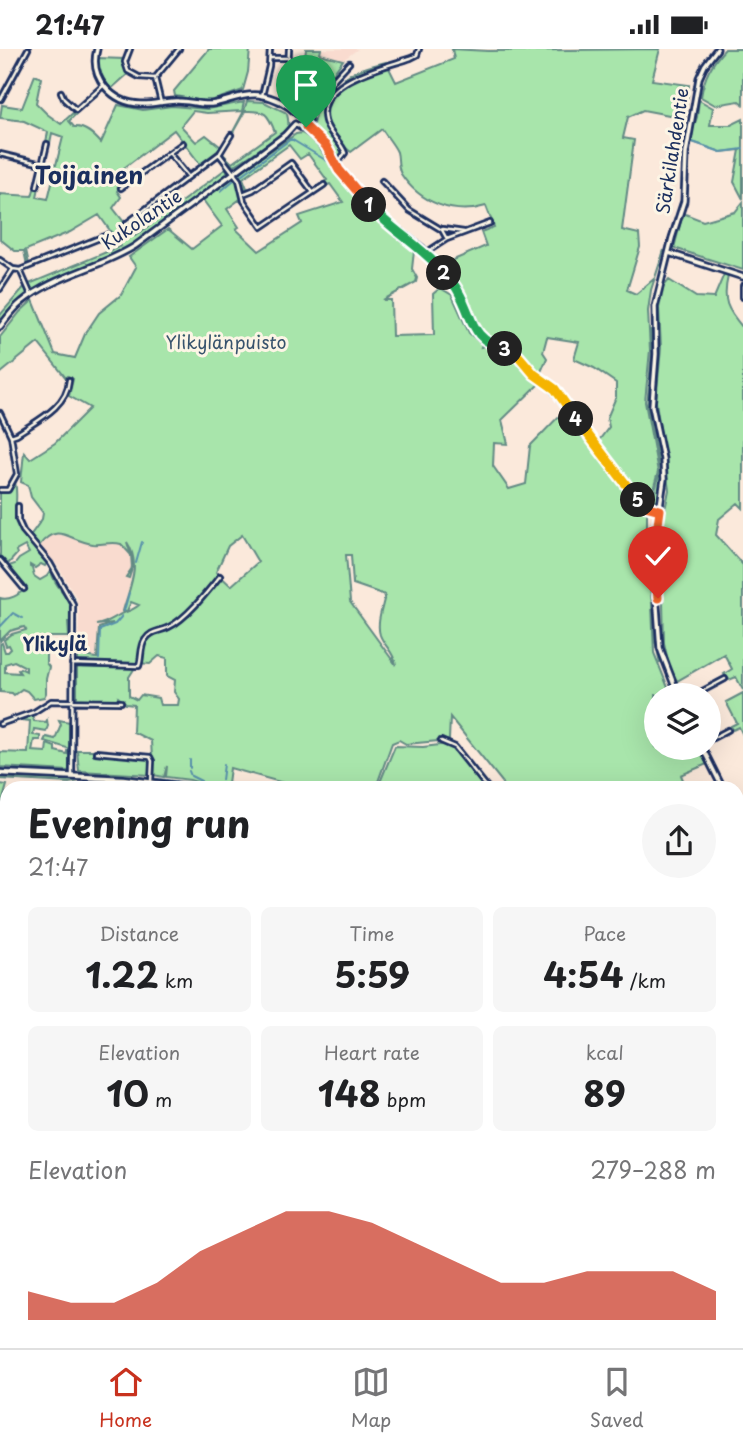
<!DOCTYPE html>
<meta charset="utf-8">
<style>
:root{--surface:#fff;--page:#f6f6f6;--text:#202124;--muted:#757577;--line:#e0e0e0;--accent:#c8321e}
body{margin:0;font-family:"Playpen Sans",sans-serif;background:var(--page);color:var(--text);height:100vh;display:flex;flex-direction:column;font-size:26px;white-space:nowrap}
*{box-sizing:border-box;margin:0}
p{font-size:23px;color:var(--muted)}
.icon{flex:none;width:38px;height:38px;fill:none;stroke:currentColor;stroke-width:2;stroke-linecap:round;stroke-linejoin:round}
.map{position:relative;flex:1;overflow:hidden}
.details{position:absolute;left:0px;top:732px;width:744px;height:569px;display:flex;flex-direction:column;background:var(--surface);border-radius:21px 21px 0 0;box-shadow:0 7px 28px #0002}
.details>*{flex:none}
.buttons{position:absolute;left:644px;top:634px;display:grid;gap:14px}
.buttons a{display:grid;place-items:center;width:77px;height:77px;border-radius:50%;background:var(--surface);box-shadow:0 7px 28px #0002;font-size:35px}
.pin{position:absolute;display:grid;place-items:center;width:60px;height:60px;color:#fff;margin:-72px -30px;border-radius:50% 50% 50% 0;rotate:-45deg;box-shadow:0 0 7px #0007}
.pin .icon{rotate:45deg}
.km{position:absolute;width:35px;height:35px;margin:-18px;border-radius:50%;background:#222;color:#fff;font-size:19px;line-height:35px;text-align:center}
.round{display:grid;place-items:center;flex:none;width:74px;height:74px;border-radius:37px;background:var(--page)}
.head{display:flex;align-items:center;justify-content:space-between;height:119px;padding:0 28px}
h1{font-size:38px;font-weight:700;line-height:52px}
.metrics{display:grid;grid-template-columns:repeat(3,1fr);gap:10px;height:119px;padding:7px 28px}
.metrics div{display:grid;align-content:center;border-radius:10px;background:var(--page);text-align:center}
.metrics b{font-size:35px;font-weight:700}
.metrics small{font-size:19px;font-weight:400}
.metrics p{font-size:19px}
.chart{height:196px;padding:14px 28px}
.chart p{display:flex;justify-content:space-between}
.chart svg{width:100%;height:126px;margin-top:7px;fill:var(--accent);opacity:.7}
.status{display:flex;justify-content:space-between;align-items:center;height:49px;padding:0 35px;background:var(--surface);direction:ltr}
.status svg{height:19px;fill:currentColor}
.menu{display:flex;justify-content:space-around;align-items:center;height:98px;border-top:2px solid var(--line);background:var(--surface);font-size:19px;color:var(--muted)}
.menu a{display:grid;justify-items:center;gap:4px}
.menu .on{color:var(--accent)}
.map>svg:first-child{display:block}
</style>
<div class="status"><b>21:47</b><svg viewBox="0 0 49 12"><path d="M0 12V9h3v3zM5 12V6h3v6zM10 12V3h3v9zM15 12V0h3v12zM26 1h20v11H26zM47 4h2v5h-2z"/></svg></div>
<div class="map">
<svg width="743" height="1299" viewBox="0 0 743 1299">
<rect width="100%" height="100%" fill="#fbe9db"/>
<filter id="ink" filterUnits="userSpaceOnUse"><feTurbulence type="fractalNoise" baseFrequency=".0143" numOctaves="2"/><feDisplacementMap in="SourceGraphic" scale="14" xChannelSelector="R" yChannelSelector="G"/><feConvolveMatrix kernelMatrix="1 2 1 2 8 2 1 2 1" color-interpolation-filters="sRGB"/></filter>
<g filter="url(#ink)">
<path fill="#f9dbcf" d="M321,0h37l-15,11 -24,-6z
M55,484l38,11 22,-2 10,4 4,-1 3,6 3,13 -12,47 -24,49 -21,1 1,-50 -2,-12 -19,-33 -19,-20 8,-11z
M737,962l6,1v34l-6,-1z"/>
<path fill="#a8e5ab" stroke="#628a84" stroke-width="2" fill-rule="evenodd" d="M209,0h41l-2,23 -5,18 -34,12 -34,-6 -1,-5z
M306,0h15l-1,5 23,6 -35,48 -7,-2 -7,1 -15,-8 2,-6 3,1 6,-10 12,2z
M452,0l36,2 172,-2 -8,31 37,5 -4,33 -42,-8 -15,7 -5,21 11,2 -12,90 17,4 1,13 -13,43 9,4 19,-16 9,-28 -13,40 -3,21 2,39 -5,52 13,70 -9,32 -10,-7 -42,-54 12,-16 -2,-9 9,-21v-14l-22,-15 -20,-9 5,-17 -32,-5 -4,15 4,6 -7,16 -14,-13 -6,-11 -32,-10 -7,-6 -5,-7 -14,-39 -20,-23 44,-19 -5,-14 13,-5 -8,-21c-32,10 -66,-3 -85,-32 -4,-7 -2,-15 -4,-22 -3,-7 -11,-16 -15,-23l-31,23c-20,-15 -32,-31 -19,-56 6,-10 11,-19 22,-24 10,-5 22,-7 32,-10l10,20 58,-23z
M725,0h18v55l-4,-3 -24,4 -14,-8c3,-20 10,-33 24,-48z
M98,9l26,1v8l4,7 -17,15 -12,-16z
M35,26l6,3 -5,25 11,11 14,10 13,-12 2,2 -7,7 5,6c11,-1 20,8 27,16l17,-38 25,5 29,-4 35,3 37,-7 -2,9 -35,2 -14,-2 -12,15 15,16 10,-7 15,12 -1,2 -20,15 -26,-34 -50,38 5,8 -12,15 4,6 -8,11 22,28 92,-68v6l-94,71 -15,10 -83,36 -4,-2 -2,-5 92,-38 -22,-31 -29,17 -44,18 3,14 -2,1 -3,-14h-9l-15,-12v-45l32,2 3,-10 4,1 -2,10 11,2 7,-29 -11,-3 1,-4 11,2 7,-28 -11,-4 -2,10 -4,-1 2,-10 -24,-11 -24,-3 2,-13 20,3z
M326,49c0,5 -3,12 -3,18 1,15 15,25 20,38l-3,5c-10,-5 -18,-21 -28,-30l3,-14z
M699,51l14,8 -3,17h21l12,-6v80l-9,-17 6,-32 -19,2 -32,-11 8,-24z
M247,52l17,1 21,10 2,2c1,4 2,8 1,12 -2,6 -48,37 -55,40l-10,-12 -1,-2 3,-5 -2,7 9,9 43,-31c-7,-18 -9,-22 -30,-21l-18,32 17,-32z
M302,84c20,11 24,29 38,45 22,28 46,51 74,73l-2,18 5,9 -1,4 -33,18h8l1,36 42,-1 -1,-41 7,-6 12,7 17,38 13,11 -1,3c28,-6 40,24 60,35l-39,38 6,24 -14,-1 -1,23 16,23 17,-5 4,-38 35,-36 18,28 7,3 43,56 14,12v50l5,45 2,49 17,42h-15v52h42l9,17 -26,11 5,12h-184l1,-4 -53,-66 -1,23 -43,4 -7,-4 -7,3 -16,44h-78l-68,-19 -2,15 13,4h-29l-22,-7 -24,-3 1,-11 -3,11 -11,-2 -2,-34 -18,-9 1,-27 -8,-1 -8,-7 -2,3 -39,-2v-33l49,1v-3h-48v-8l19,3 2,-30 14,-5 -17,2c11,-2 14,-5 23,-10 8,-4 13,-4 20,-10l-8,-3 -4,9h-4c6,-23 19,-46 4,-69 4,14 8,22 2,36l-3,-1 6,-9 -1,-13 -10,-11c-10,-3 -18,1 -28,0 -24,-3 -36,-23 -54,2l-9,-10 12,-17 1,-6 -12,-16 -3,-12 -7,-3 3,-30 6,7 25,-16 35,-35 -21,-12 4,-17 -5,-3 -2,2 -28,-35 -38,31v-37l20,-25 13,-12 22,54 20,4 10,-24 14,-21 22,-18 15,-28 -7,-10 39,-28 24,20 30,-23 -19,-26 29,-21h4l7,24 -4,-3 -12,9 12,18 -3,2 23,22 43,-28 -3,-7 44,-14 -13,-18 -4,2 -2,-4 3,-2 -19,-26 -8,5 -11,-14 -46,33 4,10 4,1h-6l-5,-13 1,-5 55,-37zM242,486l16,27 -27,24 -15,-14 12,-26zM346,506h5l2,29 32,11c-2,11 -9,28 -5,40 4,11 14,17 16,30l-46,-63zM159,607l8,2v18l8,4 -1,12 5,7 -1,6h-18l-2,-7 -17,-3 -4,5 -8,-4v-19l9,-14 12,1z
M743,153v68l-69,-22 9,-35 20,8 32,-9z
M724,225l4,2c-6,25 -1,33 15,52v180l-5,-5 -19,16 -3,16 27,30v125l-7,-13 -7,3 -5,-6 8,-5 -8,-15 -47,27 -8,-16 -5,-22 -1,-41 -5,-41 2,-26 9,-45 -13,-88 5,-54 -2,-40 5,-22 5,-6 27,17 18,1z
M25,237l2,8 -27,30v-9z
M650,281l3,1 -3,75 12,61 -3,35 -6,-3 7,-28 -13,-65 5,-54z
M15,433c3,12 0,21 1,33 1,19 20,34 31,48l-2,3 -4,-2 -6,4 -5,-3v2l2,1 2,8 6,4 7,-4 4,-6c4,22 22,22 21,52h-4l1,15h-21l-12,5 10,13v8l3,4 -3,12v14l-2,4 -10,2 -7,-8 -5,-2 -8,6 -2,-2 -12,-1v-48l2,-1 3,9h3l3,-3 -2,-4 -3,1 -2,-6 8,-6 14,-4 -2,-3 -14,4 -10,10v-43c8,3 20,-3 26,-11l-17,-21 6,-2 4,-5 10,-6 -4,-7 -9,5 1,3 -9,10 -8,-8v-64l9,-1zM14,612l12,6v4l-6,-3 -2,2 2,3 -15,-1v-8z
M649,482l3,1 8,131 -5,-23z
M743,644v42l-4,-8 -6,3 -2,-4 6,-3 -11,-21z
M32,666l2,6 12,1 1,-2 1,6 -2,5 -12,-2 -1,6 7,1v4h-6l-2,11 14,1 1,-8 8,3v4l12,3v-3l3,1 -1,19 -69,-4v-15l28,1 2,-32 -9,-1 -17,5z
M59,671l11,2v27l-26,-8 2,-4 9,2 6,-15z
M448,695l5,3 32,40h-107l17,-41 28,1z
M77,701h16v5l56,3 2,3 -1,14 -71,-4z
M0,725l80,7 -11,2 -69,-4z
M0,735l7,1 -5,18 5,3v35l-7,5 5,-10 -5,-5z
M7,904v222l-7,-4v-214z
M464,1293h60l-4,6h-53z"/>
<path fill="#83d2de" stroke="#5991ab" stroke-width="2" d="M737,996l6,1v176l-6,1z
M7,1241v52h349v6h-356v-56z"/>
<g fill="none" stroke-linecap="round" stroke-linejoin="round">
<path stroke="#5991ab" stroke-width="2" d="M690,92l31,11 22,-3
M242,126l49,-36 36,22
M221,142l13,-11
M136,514l6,-21
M64,535l10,15 2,18
M124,562l5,-18
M76,571v2
M0,578l13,-14 9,5
M75,598l1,-21
M99,610l1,-29 15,-6 7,-8
M75,612v-5
M75,647v-30
M190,719v-8
M0,721l13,1
M189,722l2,5 10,5
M108,726l38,3
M157,730l39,5
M222,731l2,-16
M102,733l33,1
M211,736l6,2
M108,738v-1
M220,738l1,-3
M738,929l5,2
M737,933l6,1
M737,949l6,1"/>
<path stroke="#35587e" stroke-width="2" stroke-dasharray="9 7" stroke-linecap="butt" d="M737,1107l6,1
M143,1299l16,-6"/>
<g stroke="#1b2f5e" stroke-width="8">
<path id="minor" d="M130,0l-5,13 3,9 11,6 16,1
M271,9h18
M61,43l3,7 12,11 28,-25
M283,43l5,-20 1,-23
M262,47l7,-30 1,-17
M1,50l27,-50
M161,54l-6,-25 24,-29
M307,67l28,-38 14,-15
M169,104l14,-10
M220,104l11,-18
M0,105l42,10
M337,114l8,-10c-4,-12 -17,-19 -20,-32 -10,-41 61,-54 86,-63l6,-3 2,-6
M382,132l27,29 33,20 5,9
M37,137l10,-42
M121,139l48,-35 19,23
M243,145l10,-4 38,-27 21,28
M127,174l92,-69 20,26 5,21 18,26 62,-42
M443,180l21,3
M427,203l20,-13 43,-16
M0,211l13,9 7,1 11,25
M20,221l87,-35
M743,237v11
M0,240l13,-20
M0,364l11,23 6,38 -9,16h-8
M11,387l6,-2c21,-14 50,-27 52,-54
M18,457v14l5,11 27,32 23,41 -1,173
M0,511l24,29
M72,615l67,2c3,-8 1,-19 6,-26 6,-10 15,-8 24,-13 18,-9 39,-36 51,-51
M695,646l30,-16
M0,675l34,-12 17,-11 70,1
M709,691l19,-10
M441,692l14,6 32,40
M96,703l54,5 2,4 -1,21
M0,821l7,6
M0,841l7,-7
M737,874l6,-5
M0,888l7,-3
M737,931l6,1
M0,1143l7,11
M737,1244v-3
M737,1283l6,6
M591,1299l4,-6"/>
</g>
<g stroke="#1b2f5e" stroke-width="9">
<path id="tertiary" d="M97,0c-8,29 15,54 44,55 12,1 25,-4 37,-3 11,0 22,4 33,3 16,-2 31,-11 48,-9 14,2 28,9 38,19
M295,75l7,4 7,-7 -3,-7h-9
M305,77l21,20 16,28 39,44 41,30 36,42 22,47 8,6 28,10 18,21 15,10 88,115 8,7 15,4
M669,204l74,24
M0,278c7,-9 13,-18 22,-25 31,-26 78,-34 113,-56l150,-111 10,-11
M678,646l-18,-47 -6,-82v-20l10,-67 -1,-20 -11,-53 4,-52 -1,-47 17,-69 12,-37 2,-48 13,-75 6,-13 12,-16
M702,698l20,40
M737,786l6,36
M737,954l6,1
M0,1157l7,-3"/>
</g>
<g stroke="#1b2f5e" stroke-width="10">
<path id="secondary" d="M0,724l123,6 62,8
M558,1293l7,6
M567,1293l7,6"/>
</g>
<use href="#minor" stroke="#fcf5e5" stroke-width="2.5"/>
<use href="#tertiary" stroke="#fcf5e5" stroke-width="3.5"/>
<use href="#secondary" stroke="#fcf5e5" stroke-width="4.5"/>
</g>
</g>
<g fill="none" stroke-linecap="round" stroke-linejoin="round" filter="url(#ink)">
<g stroke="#fff" stroke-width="14">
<path id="split-1" d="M306,78l20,19 13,24 30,35"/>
</g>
<g stroke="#fff" stroke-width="14">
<path id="split-2" d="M369,156c24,27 52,40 75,68"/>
</g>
<g stroke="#fff" stroke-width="14">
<path id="split-3" d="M444,224c4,6 11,11 14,18 16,27 11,48 47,58"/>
</g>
<g stroke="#fff" stroke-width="14">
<path id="split-4" d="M505,300l11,4 18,21 21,15 21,30"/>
</g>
<g stroke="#fff" stroke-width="14">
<path id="split-5" d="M576,370l62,81"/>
</g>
<g stroke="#fff" stroke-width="14">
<path id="split-6" d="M638,451l7,6 15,4 -6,43 4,45"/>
</g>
<use href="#split-1" stroke="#f0652b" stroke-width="9"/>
<use href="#split-2" stroke="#22a559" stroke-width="9"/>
<use href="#split-3" stroke="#22a559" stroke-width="9"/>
<use href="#split-4" stroke="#f5b400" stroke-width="9"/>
<use href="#split-5" stroke="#f5b400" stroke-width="9"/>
<use href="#split-6" stroke="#f0652b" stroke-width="9"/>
</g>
<g text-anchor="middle" stroke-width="6" stroke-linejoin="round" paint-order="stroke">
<g font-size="18" fill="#1b2f5e" stroke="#fcf5e5">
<text transform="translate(673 102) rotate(-81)" y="6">Särkilahdentie</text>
<text transform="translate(142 171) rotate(-34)" y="6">Kukolantie</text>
</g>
<g font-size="18" fill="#37536d" stroke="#fcf5e5">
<text x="226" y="300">Ylikylänpuisto</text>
</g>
<g font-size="19" font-weight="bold" fill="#1b2f5e" stroke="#fcf5e5">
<text x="55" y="602">Ylikylä</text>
</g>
<g font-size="24" font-weight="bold" fill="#1b2f5e" stroke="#fcf5e5">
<text x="89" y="135">Toijainen</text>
</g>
</g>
</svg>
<div class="buttons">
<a><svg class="icon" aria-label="layers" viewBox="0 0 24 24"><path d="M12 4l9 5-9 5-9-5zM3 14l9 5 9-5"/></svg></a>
</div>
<div class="pin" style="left:306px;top:78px;background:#1e9e55"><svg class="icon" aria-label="arrive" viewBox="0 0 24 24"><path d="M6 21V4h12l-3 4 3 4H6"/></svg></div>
<div class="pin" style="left:658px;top:549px;background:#d93025"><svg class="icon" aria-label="check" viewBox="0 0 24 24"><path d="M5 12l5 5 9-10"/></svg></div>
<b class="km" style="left:369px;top:156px">1</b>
<b class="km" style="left:444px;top:224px">2</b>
<b class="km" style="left:505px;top:300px">3</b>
<b class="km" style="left:576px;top:370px">4</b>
<b class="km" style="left:638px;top:451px">5</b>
<section class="details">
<div class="head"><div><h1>Evening run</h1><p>21:47</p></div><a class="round"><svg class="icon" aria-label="share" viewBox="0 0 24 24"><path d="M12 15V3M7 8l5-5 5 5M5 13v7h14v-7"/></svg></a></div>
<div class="metrics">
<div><p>Distance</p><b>1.22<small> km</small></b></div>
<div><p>Time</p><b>5:59</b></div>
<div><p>Pace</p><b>4:54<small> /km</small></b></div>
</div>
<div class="metrics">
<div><p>Elevation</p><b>10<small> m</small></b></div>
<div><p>Heart rate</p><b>148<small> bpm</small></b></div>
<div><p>kcal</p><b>89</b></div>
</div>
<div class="chart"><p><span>Elevation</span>279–288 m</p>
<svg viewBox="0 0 160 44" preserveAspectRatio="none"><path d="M0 44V34L10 38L20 38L30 31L40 20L50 13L60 6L70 6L80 10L90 17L100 24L110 31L120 31L130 27L140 27L150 27L160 34V44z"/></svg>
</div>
</section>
</div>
<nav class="menu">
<a class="on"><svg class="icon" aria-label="home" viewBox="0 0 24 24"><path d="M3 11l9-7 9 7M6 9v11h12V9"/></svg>Home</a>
<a><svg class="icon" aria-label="map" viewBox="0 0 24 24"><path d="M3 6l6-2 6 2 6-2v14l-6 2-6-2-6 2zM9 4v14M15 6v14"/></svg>Map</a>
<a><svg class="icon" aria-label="saved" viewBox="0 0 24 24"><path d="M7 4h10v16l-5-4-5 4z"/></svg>Saved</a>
</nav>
